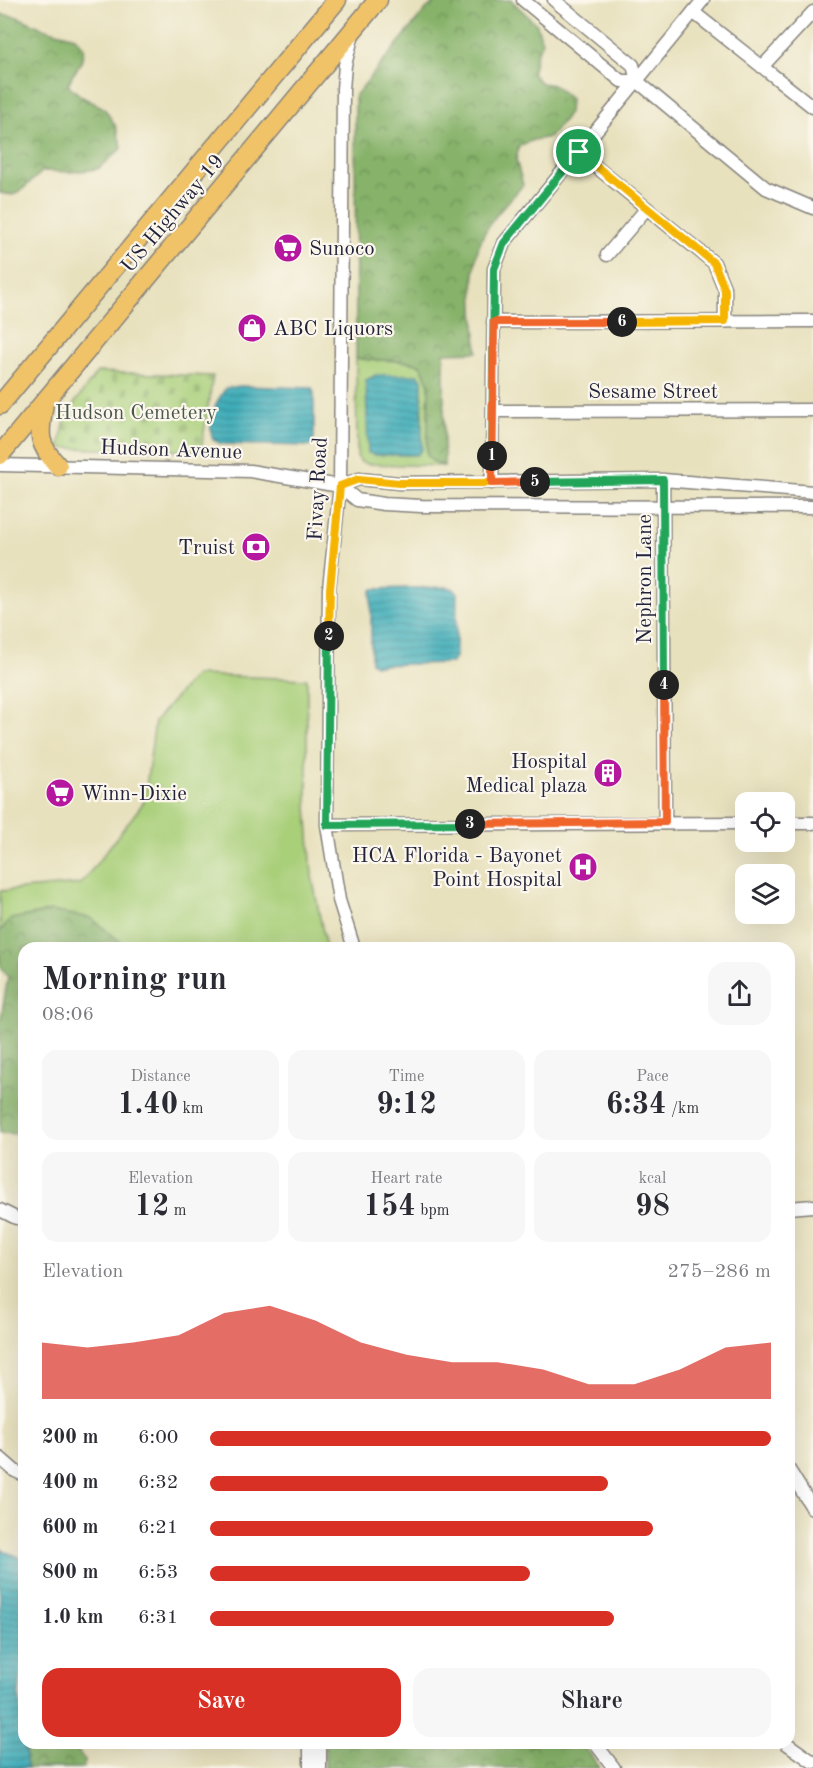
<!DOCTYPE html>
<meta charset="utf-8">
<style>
:root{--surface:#fff;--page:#f7f7f7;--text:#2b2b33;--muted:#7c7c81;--accent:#d93025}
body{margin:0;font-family:"Old Standard TT",serif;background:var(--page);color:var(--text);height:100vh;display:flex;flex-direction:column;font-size:22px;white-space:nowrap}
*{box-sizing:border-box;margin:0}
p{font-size:20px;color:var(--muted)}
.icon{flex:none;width:33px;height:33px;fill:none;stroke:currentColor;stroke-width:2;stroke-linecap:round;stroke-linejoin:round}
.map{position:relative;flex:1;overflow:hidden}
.drawer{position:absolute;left:18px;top:942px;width:777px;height:807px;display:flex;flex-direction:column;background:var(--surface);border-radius:18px;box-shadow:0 6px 24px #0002}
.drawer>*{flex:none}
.controls{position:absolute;left:735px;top:792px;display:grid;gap:12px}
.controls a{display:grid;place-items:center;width:60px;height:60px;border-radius:12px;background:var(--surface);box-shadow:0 6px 24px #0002;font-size:30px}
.pin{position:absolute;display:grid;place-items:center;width:51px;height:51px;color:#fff;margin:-26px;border:3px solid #fff;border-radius:50%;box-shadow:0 2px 6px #0007}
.km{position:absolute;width:30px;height:30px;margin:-15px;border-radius:50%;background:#222;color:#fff;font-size:16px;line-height:30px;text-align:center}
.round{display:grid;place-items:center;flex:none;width:63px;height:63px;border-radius:18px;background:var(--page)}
.head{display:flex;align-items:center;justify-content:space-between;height:102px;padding:0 24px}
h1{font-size:33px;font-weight:700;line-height:45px}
.stats{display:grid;grid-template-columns:repeat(3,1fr);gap:9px;height:102px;padding:6px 24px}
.stats div{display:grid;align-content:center;border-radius:15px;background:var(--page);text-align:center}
.stats b{font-size:30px;font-weight:700}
.stats small{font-size:16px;font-weight:400}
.stats p{font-size:16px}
.chart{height:168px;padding:12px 24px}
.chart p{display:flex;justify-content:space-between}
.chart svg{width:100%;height:108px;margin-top:6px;fill:var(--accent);opacity:.7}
.cta{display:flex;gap:12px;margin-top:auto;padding:12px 24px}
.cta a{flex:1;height:69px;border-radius:18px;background:var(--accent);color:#fff;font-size:24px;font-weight:700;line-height:69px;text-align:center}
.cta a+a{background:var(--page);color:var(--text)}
ul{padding:0 24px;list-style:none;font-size:20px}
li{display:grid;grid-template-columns:96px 72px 1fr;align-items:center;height:45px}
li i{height:15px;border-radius:8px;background:var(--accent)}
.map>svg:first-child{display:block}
</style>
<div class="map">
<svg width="813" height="1768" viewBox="0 0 813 1768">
<defs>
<pattern id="forest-crowns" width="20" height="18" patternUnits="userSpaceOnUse" patternTransform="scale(1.5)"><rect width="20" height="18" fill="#86b269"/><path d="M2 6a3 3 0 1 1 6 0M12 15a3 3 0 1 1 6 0" fill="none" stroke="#6d9058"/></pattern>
<pattern id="cemetery-stones" width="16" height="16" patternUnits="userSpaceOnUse" patternTransform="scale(1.5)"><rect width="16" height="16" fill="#a9cf79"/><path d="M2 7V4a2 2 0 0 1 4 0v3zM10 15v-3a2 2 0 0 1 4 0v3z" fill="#91b16a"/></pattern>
<pattern id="water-rules" width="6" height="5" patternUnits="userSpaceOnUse" patternTransform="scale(1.5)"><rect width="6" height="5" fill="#3aabb7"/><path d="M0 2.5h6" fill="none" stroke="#308b96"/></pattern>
</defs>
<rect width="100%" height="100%" fill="#fbf7ec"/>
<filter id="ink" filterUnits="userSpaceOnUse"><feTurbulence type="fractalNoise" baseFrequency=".0167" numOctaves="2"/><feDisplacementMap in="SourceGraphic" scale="12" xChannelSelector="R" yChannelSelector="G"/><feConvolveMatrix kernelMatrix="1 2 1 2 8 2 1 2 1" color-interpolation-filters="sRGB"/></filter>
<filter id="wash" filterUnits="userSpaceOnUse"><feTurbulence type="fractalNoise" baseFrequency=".008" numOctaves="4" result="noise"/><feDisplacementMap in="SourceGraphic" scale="24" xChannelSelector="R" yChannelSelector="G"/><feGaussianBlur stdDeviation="1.35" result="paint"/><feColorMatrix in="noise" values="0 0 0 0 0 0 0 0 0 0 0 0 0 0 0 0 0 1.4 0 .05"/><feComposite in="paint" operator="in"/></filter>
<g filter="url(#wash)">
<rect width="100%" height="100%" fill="#e8e1be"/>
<path fill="#a9cf79" stroke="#66785a" stroke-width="1.5" d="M356,358c22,4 43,0 65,7l8,20 -2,69 5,7 12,5 -76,-2 -7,-2 -4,-6z
M195,675l112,4v127l5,70 14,72h-198l-37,-30 -91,13v-40l81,-7 63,-82 11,-81z"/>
<path fill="url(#forest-crowns)" stroke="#546a52" stroke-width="1.5" d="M452,0h59l26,25 5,17 -6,13 -4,19 9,9 13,2 16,14 -1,14 -19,24 -17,3 -14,6 -3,14 7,25c-11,13 -24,25 -33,39 -25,34 -15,88 -13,128l-33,1v113l-12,-5 -5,-6 2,-70 -8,-20c-23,-8 -41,-2 -65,-7l-1,-262 72,-88 9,-6z
M0,14l18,3 24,11 33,9 9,11 -3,15 -9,13 -4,9 14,12 22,11 11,17 7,23 -24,21 -27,3 -28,-1 -19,17 -11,7 -13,-2z
M51,911l40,7 37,30h-104v186l-24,-1v-109l8,-47 -8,-11v-35l11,-12z
M24,1743h49l12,18 -2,7h-56z
M325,1743h257l18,25h-275z"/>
<path fill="url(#cemetery-stones)" stroke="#66785a" stroke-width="1.5" d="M97,372l116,4 -12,75 -142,-3 7,-33z"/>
<path fill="url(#water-rules)" stroke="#2e6679" stroke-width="1.5" d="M376,375h42l4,4v70l-5,6h-43l-6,-2 -2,-73z
M240,386l72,2 2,5v46l-3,7 -89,-2 -9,-4c-7,-17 3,-39 13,-52z
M448,587l6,2 3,4 -1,62 -4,8 -77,2 -4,-3v-70l2,-3z
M0,1549l24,10v92l-5,43 8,74h-27z"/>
</g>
<g filter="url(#ink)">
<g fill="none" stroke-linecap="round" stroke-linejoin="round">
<g stroke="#85827c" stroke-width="15">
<path id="minor" d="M523,0l98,81h16l-4,-16 -79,-65
M693,12l120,95
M353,34l-8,31 -2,24 -3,397 -11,103 -2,236 12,75 15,48
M762,67l51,-55
M637,81l129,107 47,20
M578,152l136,111 11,27v31
M607,255l40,-47
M493,322l320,-1
M493,411l320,-1
M0,465l250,6 90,15 17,14 27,4 37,2 392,1
M663,480l2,342
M492,483l2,-214 10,-26 199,-243
M340,486l19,-7 40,4 264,-3 150,12
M784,823h29
M327,825l419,-2
M789,1208l24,-2
M0,1210l16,8
M0,1458l15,13 9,4
M789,1470l24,39
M310,1743v25
M320,1743v25
M595,1743l19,25
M786,1743l27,19"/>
</g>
<g stroke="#85827c" stroke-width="21">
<path id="highway" d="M44,402c-4,31 -9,39 14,64
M0,405l337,-405
M0,455l378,-455"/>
</g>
<use href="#minor" stroke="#fff" stroke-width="12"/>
<use href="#highway" stroke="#f1c369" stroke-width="18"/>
</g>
</g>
<g fill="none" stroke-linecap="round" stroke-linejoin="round" filter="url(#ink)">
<g stroke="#fff" stroke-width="12">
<path id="split-1" d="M492,456l2,-187 10,-26 75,-91"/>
</g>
<g stroke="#fff" stroke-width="12">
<path id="split-2" d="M329,636l1,-47 10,-103 19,-7 40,4h93v-27"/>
</g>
<g stroke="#fff" stroke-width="12">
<path id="split-3" d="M329,636l-2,189 143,-1"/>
</g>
<g stroke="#fff" stroke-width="12">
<path id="split-4" d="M470,824l195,-2 -1,-137"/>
</g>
<g stroke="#fff" stroke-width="12">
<path id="split-5" d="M535,482l128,-2 1,205"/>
</g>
<g stroke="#fff" stroke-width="12">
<path id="split-6" d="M535,482l-43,1 2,-161h128"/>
</g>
<g stroke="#fff" stroke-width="12">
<path id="split-7" d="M579,152l135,111 11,27v31l-103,1"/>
</g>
<use href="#split-1" stroke="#22a559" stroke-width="8"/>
<use href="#split-2" stroke="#f5b400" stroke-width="8"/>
<use href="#split-3" stroke="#22a559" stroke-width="8"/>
<use href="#split-4" stroke="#f0652b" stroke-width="8"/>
<use href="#split-5" stroke="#22a559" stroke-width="8"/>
<use href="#split-6" stroke="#f0652b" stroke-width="8"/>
<use href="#split-7" stroke="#f5b400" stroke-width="8"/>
</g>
<defs>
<g id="supermarket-disc" transform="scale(1.5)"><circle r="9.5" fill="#b5179e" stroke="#fbf7ec"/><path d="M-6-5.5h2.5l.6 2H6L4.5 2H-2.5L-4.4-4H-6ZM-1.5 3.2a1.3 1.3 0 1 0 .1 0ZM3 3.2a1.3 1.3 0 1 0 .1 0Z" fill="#fff"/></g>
<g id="shop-disc" transform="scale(1.5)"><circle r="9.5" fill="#b5179e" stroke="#fbf7ec"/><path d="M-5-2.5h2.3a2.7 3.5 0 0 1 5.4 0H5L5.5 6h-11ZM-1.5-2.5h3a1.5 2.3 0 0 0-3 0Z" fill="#fff"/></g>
<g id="bank-disc" transform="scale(1.5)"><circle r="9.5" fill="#b5179e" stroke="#fbf7ec"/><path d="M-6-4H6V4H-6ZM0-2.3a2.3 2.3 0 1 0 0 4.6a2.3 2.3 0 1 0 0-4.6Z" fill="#fff"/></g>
<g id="building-disc" transform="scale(1.5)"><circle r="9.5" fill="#b5179e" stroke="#fbf7ec"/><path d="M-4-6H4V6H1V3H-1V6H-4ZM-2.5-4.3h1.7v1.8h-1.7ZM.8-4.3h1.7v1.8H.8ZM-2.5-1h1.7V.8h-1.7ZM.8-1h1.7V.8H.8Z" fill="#fff"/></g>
<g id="hospital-disc" transform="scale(1.5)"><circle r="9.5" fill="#b5179e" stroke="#fbf7ec"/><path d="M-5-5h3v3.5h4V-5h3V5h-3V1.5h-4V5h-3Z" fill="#fff"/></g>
</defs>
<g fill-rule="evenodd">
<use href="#supermarket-disc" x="288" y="248"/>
<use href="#shop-disc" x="252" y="328"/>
<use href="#bank-disc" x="256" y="547"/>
<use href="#building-disc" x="608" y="773"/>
<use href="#supermarket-disc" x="60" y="793"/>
<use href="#hospital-disc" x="583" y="867"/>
</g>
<g text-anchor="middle" stroke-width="4.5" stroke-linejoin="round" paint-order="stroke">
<g font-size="21" fill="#22223b" stroke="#fbf7ec">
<text transform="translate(172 213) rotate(-50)" y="7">US Highway 19</text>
<text x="653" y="398">Sesame Street</text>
<text transform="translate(171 449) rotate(2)" y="7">Hudson Avenue</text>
<text transform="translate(317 489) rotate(-87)" y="7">Fivay Road</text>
<text transform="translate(644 579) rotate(-90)" y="7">Nephron Lane</text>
</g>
<g font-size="21" fill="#22223b" stroke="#fbf7ec" text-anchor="start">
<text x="309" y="255">Sunoco</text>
<text x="273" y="335">ABC Liquors</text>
<text x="235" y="554" text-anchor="end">Truist</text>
<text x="587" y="768" text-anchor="end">Hospital<tspan x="587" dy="24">Medical plaza</tspan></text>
<text x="81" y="800">Winn-Dixie</text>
<text x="562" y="862" text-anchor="end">HCA Florida - Bayonet<tspan x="562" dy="24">Point Hospital</tspan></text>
</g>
<g font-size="21" fill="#4a564e" stroke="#fbf7ec">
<text x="136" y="419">Hudson Cemetery</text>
</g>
</g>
</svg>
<div class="controls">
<a><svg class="icon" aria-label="locate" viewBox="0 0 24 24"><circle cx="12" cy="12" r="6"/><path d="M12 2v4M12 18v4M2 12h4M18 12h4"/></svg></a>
<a><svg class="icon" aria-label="layers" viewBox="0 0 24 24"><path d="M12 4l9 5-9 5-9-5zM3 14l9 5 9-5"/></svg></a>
</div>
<div class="pin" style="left:579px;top:152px;background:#1e9e55"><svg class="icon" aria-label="arrive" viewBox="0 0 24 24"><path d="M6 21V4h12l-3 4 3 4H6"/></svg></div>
<b class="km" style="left:492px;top:456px">1</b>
<b class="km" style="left:329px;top:636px">2</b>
<b class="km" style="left:470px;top:824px">3</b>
<b class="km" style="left:664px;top:685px">4</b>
<b class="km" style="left:535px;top:482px">5</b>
<b class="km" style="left:622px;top:322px">6</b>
<section class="drawer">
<div class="head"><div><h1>Morning run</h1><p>08:06</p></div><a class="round"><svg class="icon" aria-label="share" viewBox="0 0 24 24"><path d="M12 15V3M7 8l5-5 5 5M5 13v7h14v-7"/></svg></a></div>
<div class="stats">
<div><p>Distance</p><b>1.40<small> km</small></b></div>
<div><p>Time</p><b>9:12</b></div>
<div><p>Pace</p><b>6:34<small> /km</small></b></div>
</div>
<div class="stats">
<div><p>Elevation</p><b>12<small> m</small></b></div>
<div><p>Heart rate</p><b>154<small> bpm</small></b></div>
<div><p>kcal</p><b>98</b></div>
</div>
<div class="chart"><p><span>Elevation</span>275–286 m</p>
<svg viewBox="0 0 160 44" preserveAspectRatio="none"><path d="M0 44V21L10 23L20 21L30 18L40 9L50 6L60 12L70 21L80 26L90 29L100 29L110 32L120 38L130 38L140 32L150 23L160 21V44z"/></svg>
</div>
<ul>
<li><b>200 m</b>6:00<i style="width:100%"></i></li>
<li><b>400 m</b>6:32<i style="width:71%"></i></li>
<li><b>600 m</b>6:21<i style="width:79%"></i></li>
<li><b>800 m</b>6:53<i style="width:57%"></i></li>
<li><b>1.0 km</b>6:31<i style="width:72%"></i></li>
</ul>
<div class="cta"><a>Save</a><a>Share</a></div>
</section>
</div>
